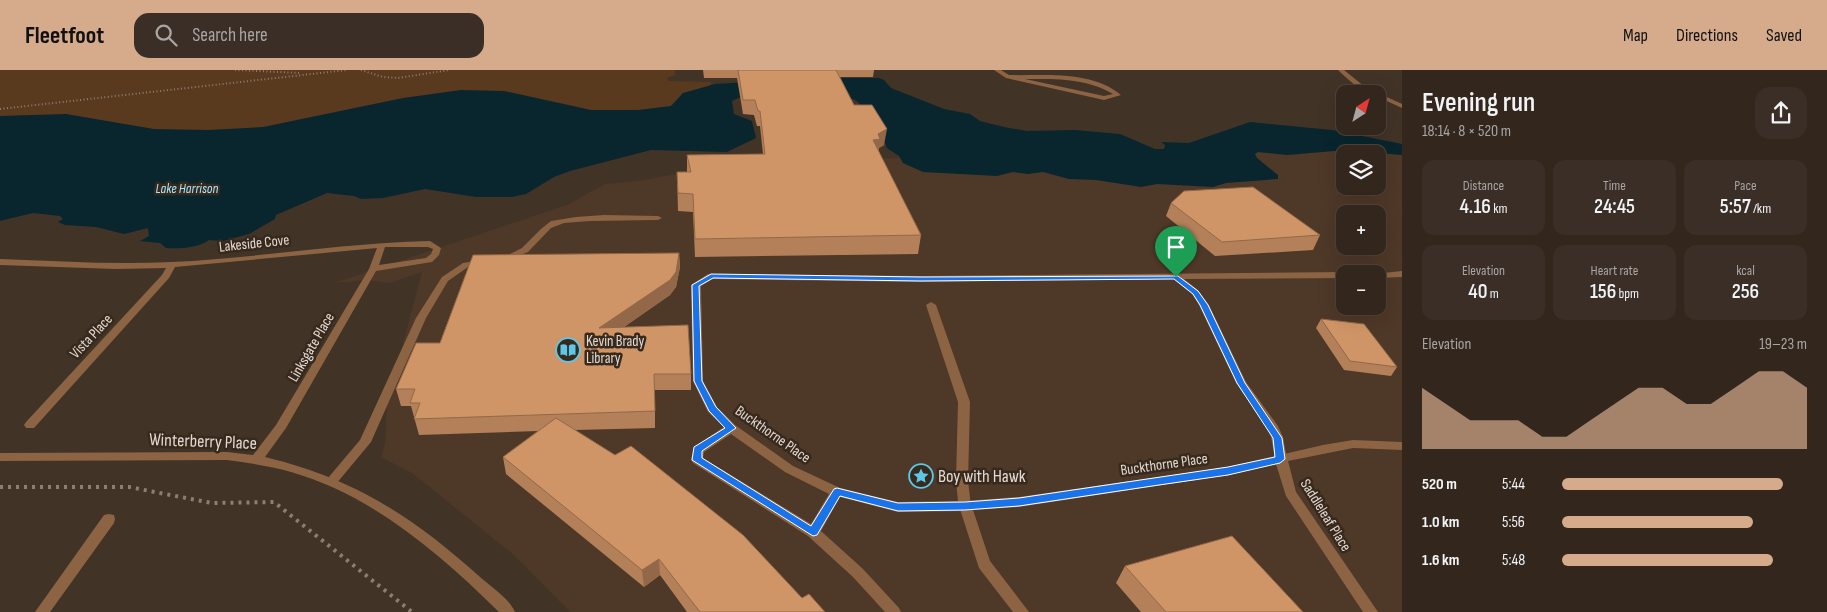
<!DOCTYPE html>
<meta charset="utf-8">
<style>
:root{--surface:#32261d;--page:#3a2e26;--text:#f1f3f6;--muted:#a8a5a4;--line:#4d433b;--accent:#d6ab8b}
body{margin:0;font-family:"Sofia Sans Condensed",sans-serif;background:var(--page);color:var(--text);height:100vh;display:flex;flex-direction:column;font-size:19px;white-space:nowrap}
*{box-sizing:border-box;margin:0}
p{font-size:16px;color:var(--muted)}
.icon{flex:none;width:28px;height:28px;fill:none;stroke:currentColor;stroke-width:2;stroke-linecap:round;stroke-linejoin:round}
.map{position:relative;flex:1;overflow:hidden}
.panel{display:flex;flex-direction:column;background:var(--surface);width:425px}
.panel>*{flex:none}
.needle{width:32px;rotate:36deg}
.fabs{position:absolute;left:1336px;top:15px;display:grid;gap:10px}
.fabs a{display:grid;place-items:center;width:50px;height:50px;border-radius:10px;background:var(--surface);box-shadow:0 5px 20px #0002,0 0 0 1px var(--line);font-size:25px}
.pin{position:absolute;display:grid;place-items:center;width:42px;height:42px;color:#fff;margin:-51px -21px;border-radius:50% 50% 50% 0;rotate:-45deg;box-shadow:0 0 5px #0007}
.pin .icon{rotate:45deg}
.round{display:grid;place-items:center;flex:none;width:52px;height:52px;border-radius:15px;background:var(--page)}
.head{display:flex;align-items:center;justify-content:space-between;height:85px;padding:0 20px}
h1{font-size:28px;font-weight:600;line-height:38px}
.metrics{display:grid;grid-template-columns:repeat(3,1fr);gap:8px;height:85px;padding:5px 20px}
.metrics div{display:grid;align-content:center;border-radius:12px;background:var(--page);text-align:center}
.metrics b{font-size:21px;font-weight:600}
.metrics small{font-size:14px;font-weight:400}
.metrics p{font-size:14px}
.chart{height:140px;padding:10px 20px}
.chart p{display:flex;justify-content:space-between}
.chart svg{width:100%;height:90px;margin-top:5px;fill:var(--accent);opacity:.7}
ul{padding:0 20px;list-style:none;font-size:16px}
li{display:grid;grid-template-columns:80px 60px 1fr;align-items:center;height:38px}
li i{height:12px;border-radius:6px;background:var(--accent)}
header{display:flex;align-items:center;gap:30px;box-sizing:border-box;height:70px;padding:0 25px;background:var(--accent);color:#111}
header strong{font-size:24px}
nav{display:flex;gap:28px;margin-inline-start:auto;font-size:18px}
.search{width:350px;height:45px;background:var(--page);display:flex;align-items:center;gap:12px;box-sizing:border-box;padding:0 18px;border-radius:15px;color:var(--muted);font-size:19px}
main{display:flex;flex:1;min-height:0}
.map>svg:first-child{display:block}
</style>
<header>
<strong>Fleetfoot</strong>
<div class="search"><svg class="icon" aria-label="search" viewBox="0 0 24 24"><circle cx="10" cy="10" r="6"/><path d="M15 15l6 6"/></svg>Search here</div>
<nav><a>Map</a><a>Directions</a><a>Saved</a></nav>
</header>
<main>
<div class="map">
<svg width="1402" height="542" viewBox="0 0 1402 542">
<rect width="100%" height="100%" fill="#423327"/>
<path fill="#4e3828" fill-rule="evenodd" d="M1322,73l80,7v462h-832l-55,-56 -103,-83 -31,-16 4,-13 2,-41 35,-131 -32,11 -23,-3 -33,3 233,-78 38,-21 32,-3 50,-9 77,-2 108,-11 123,-5 184,5zM1345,84h33v32h-33zM1345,144h33v32h-33zM1345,204h33v32h-33z"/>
<path fill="#5a3a1f" d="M0,0h675v5l-8,3 1,3 43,1 1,17 -6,7 -706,84z"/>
<path fill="#09262e" d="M816,8h63l5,2 7,8 53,21 26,5 10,7 24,6 23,4 48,-1 45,4 35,15h9l1,-4 -4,-3 28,1 61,-21 82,8 70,14v11l-56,-5 -59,5 -29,-3 -3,2 2,4 21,17v4l-52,4 -13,4 -56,-3 -16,3 -45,-7 -27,-1 -26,-7 -15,2 -15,-2 -16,4 -74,-4 -20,-9 -4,-7 -12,-8 -5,-13 -24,-33 -5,-3 -106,-5 -15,7 2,13 18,7 4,17 -29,14 -76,-2 -81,21 -16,6 -28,17 -14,3h-36l-51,-8 -42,9 -22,1 -7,-3 -27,-3 -51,22 -1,4 -26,15 -26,7 -14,-1c-11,8 -29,9 -43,8l-6,-5 -20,-2 9,-5 -1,-8 -24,6 -28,-7 -31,-2 -7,-3 5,-3 -3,-3 -27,-3 -33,8v-105l66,-2 88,15 54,1 55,-3 140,-29 58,-8 43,1 87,19h47l33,-4 12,-13 32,-9z"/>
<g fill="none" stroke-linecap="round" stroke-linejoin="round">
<path stroke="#8b7e74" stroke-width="2" stroke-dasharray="1 2.5" stroke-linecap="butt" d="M235,0l66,3
M361,0l22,7 15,1 51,-8
M0,39l347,-39"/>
<path stroke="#8b7e74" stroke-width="4" stroke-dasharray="3 5" stroke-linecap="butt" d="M0,417h129l83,16 62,-1 138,110"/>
<path fill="#8c6444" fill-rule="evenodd" d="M994,0h7l8,5c36,1 82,-5 112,20l-17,5 -98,-22zM1025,9c31,0 61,-1 88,15l-9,2z
M604,145l54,1 4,2 -4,2 -68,1 -26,2 -13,5 -23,24 -20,8 -4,-3 18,-9 19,-19 10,-8 25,-4z
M482,190l4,3 -1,2 -17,2 -20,14 -22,37 -55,124 -35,42 -4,2 -4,-2 -2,-3 2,-3 32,-38 56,-122 26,-41 21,-14z
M1402,201v6l-24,1v-4h-4z
M1345,202l4,2h-4v4l-161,1 14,11 11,15 37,77 32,44 5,11 4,22 -2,3 -4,1 -4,-1 -2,-3 -4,-22 -4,-10 -31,-44 -37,-78 -7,-11 -19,-15 -252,3 -208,-3 -12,7 2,95 14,26 18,18 58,41 47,22 58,14 60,-1 -2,-20 2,-79 -32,-97 5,-3 5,3 34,97 -2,79 3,25 -1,3 -5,2 -67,1 -58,-15 -19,34 42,38 36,39 2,4h-16l-32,-35 -45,-41 -115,-73 -2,-3 3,-13 30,-20 -16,-15 -15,-31 -2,-96 17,-11 213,2zM731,364l54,38 44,22 -18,30 -108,-66 1,-6z
M109,444l5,1 1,4 -1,4 -64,89h-15l69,-97z"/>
<path fill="#8c6444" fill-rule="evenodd" d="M1338,0h6l21,17 37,17v4l-24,-11v-3c-16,0 -29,-14 -40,-24z
M430,171l11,7 -2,7 -7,7 -56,9 -90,157 -21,29c90,22 147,59 215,120 11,10 29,21 35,35h-16c-59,-58 -127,-117 -208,-140 -21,-6 -42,-9 -64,-12l-227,1v-8l227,-1 26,3 23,-30 93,-156 8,-21 -202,19 -6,11 -135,150h-8l-2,-3 2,-3 136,-147 4,-7 -50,1 -116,-4v-6c57,2 115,6 172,3 86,-4 171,-19 258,-21zM385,177h43l5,2 -2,5 -5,4 -47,7z
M1353,370l49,2v8l-49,-2 -65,13 8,31 82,120h-15l-77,-116 -10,-32 -48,11 -209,32 -46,3 17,51 39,51h-16l-34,-44 -20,-62 1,-3 5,-2 54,-4 209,-30 95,-22z"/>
</g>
<path fill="#b38059" d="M703,0h171l-1,7h-33l14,28 30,40 -5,3v4l42,83 -3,19 -223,3 -2,-45 -15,-1 -1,-39h10v-17l76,-1 -3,-28h-3l-3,-11 -11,-1 -6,-36h-33z
M1171,133l149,32 -7,15 -98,6 -49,-40z
M679,183l1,14 -4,20 -6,8 -46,32 67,47v16h-36v38l-80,2 227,168 23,14h-138l-27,-37 -16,12 -138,-113 -3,-17 35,-26 -119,4 -8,-29h-10l-5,-17 44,-46z
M1321,249l76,48 -6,9 -47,-6 -28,-42z
M1125,496l178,46h-162l-25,-29z"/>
<path fill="#926848" d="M887,59l-3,16 -5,3 -1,7 -5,-15 5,-6z
M679,183l1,14 -4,20 -6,8 -69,48 -2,-15z
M659,489l1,16 -16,12 -2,-17z"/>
<path fill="#d09567" stroke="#926848" d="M738,0h98l18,35h18l15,24 -9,5 2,5 -7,1 48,95 -226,4 -2,-45 -15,-1 -1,-21h14l-4,-17 78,-1 -5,-43h-2l-3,-11h-12z
M1253,117l67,48 -98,7 -51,-39 13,-12z
M679,183l-3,19 -6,8 -71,48 89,-3 3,49h-37l1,37 -241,8 6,-16h-10l5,-14h-19l20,-46h24l33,-88z
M1321,249l43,5 33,43 -47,-6z
M556,348l59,37 16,-9 112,89 59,63 7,-4 16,18h-125l-41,-53 -17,11 -139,-113z
M1232,466l71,76h-137l-41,-46z"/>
<path fill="#1a73e8" stroke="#fff" fill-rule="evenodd" d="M711,204l210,3 257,-1 20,15 10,14 37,78 37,55 3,21 -5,4 -52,12 -69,10 -140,21 -54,4 -67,1 -58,-15 -23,39 -4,1 -121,-76 2,-13 31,-19 -16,-17 -15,-30 -2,-96zM713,208l208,3 253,-2 19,15 7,11 37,78 36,55 2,19 -47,10 -209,31 -54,4 -67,1 -61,-15 -3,1 -23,37 -109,-68v-7l34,-23 -20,-21 -14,-26 -3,-95z"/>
<defs>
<g id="library-ring" transform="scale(1.25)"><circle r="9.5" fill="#38291d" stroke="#5dc7e8" stroke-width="1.5"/><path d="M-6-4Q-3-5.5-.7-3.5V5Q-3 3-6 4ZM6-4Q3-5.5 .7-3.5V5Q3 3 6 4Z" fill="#5dc7e8"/></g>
<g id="sight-ring" transform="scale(1.25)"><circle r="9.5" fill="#38291d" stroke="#5dc7e8" stroke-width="1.5"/><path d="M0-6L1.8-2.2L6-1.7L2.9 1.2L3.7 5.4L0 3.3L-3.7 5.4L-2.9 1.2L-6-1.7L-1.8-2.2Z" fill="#5dc7e8"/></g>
</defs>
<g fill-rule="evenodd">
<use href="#library-ring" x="568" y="280"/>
<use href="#sight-ring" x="921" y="406"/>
</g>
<g text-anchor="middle" stroke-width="5" stroke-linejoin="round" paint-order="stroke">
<g font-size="14" font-style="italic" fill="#a4e8ff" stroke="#38291d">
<text x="187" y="123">Lake Harrison</text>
</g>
<g font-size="15" fill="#e3d9d1" stroke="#38291d">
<text transform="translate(254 173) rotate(-6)" y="5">Lakeside Cove</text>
<text transform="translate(91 266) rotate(-47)" y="5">Vista Place</text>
<text transform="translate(311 277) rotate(-60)" y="5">Linksgate Place</text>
<text transform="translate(773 364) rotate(35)" y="5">Buckthorne Place</text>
<text transform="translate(1164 394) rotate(-8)" y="5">Buckthorne Place</text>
<text transform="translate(1326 445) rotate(58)" y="5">Saddleleaf Place</text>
</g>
<g font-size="15" fill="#e3d9d1" stroke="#38291d" text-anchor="start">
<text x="586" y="276">Kevin Brady<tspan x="586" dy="17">Library</tspan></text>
</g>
<g font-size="18" fill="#e3d9d1" stroke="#38291d">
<text transform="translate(203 371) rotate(2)" y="6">Winterberry Place</text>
</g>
<g font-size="18" fill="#e3d9d1" stroke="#38291d" text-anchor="start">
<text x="938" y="412">Boy with Hawk</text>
</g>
</g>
</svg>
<div class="fabs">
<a><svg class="needle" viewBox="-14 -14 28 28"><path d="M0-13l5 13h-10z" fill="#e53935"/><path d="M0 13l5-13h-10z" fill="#a8a5a4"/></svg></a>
<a><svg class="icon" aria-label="layers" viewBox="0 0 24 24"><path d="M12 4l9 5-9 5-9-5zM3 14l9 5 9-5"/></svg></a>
<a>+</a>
<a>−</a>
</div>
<div class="pin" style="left:1176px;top:207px;background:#1e9e55"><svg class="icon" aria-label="arrive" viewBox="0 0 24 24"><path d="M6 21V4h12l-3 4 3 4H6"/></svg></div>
</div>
<section class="panel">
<div class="head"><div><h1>Evening run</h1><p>18:14 · 8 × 520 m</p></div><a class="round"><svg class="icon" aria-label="share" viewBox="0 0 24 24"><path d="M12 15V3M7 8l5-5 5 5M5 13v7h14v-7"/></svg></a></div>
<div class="metrics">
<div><p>Distance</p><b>4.16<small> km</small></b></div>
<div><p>Time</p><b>24:45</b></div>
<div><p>Pace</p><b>5:57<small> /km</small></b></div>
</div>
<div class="metrics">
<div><p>Elevation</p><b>40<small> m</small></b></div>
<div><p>Heart rate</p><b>156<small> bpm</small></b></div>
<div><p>kcal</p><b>256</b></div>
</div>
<div class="chart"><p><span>Elevation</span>19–23 m</p>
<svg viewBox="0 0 160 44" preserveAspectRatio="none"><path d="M0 44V14L10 22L20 30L30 30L40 30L50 38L60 38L70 30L80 22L90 14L100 14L110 22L120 22L130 14L140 6L150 6L160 14V44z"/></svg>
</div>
<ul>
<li><b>520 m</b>5:44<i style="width:90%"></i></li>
<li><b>1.0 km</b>5:56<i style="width:78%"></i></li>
<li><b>1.6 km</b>5:48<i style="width:86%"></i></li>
</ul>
</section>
</main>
